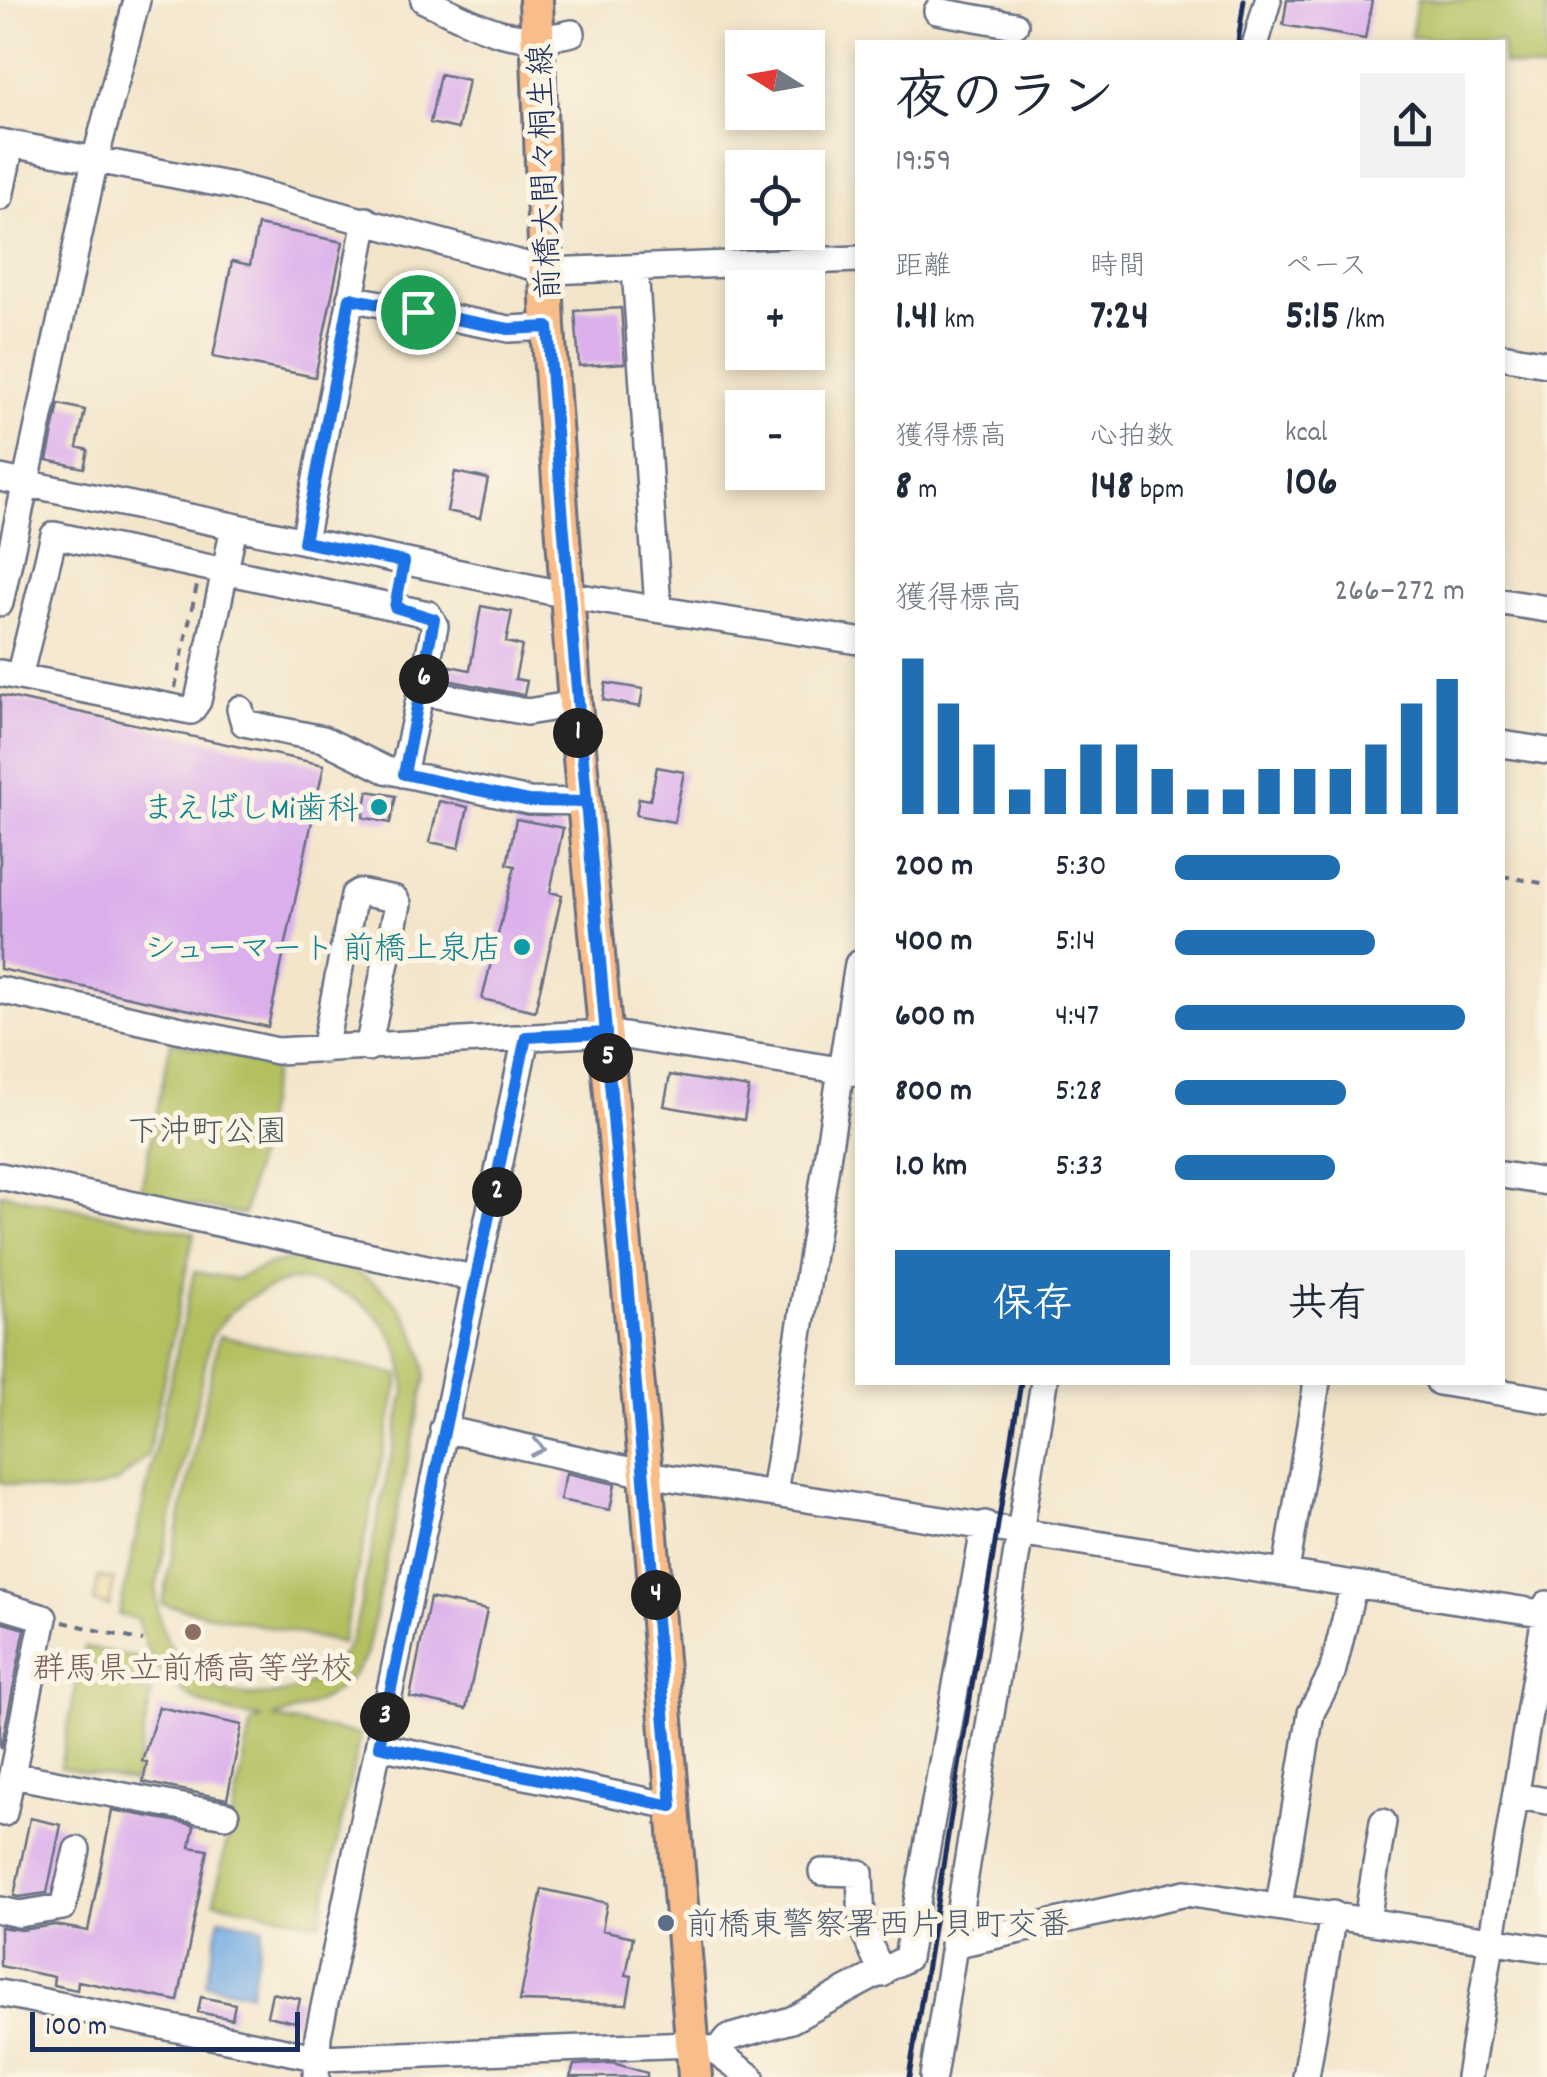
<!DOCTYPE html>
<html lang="ja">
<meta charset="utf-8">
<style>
:root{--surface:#fff;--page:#f2f2f3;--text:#1f2937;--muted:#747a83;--accent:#1f6fb2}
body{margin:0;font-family:Dekko,"Klee One",sans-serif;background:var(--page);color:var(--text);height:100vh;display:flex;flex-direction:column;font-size:38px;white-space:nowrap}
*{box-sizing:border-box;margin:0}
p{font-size:32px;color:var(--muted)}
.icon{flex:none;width:55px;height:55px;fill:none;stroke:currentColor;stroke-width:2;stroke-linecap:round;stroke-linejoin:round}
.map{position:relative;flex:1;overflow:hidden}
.panel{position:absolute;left:855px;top:40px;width:650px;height:1345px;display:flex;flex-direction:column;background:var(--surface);border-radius:0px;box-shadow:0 5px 15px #0003}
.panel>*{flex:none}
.needle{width:65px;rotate:281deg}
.buttons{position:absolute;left:725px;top:30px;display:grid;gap:20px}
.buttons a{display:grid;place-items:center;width:100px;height:100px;border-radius:0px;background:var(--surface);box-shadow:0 5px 15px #0003;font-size:50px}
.scale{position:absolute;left:30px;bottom:25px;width:270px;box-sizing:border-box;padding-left:10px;border:5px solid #1b2f5e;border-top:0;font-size:28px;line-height:35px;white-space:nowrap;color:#1b2f5e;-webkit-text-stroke:8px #fcf5e5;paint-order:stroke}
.pin{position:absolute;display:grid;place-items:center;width:85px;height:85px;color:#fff;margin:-42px;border:5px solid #fff;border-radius:50%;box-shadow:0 2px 10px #0007}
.km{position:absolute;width:50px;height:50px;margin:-25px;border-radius:50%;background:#222;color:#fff;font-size:28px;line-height:50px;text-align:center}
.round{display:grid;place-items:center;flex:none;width:105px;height:105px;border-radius:0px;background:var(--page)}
.head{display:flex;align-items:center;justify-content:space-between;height:170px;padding:0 40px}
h1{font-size:55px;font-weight:800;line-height:75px}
.metrics{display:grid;grid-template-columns:repeat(3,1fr);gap:15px;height:170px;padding:10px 40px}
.metrics div{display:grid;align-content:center}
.metrics b{font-size:42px;font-weight:800}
.metrics small{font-size:28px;font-weight:400}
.metrics p{font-size:28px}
.chart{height:280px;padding:20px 40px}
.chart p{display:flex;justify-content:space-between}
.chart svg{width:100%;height:180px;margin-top:10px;stroke:var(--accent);stroke-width:6}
.button{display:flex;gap:20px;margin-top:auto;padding:20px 40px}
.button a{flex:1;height:115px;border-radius:0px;background:var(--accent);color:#fff;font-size:40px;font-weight:800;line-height:115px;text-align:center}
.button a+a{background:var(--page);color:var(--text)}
ul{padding:0 40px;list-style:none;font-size:32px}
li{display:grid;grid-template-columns:160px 120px 1fr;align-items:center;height:75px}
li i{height:25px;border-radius:12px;background:var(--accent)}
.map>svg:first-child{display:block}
</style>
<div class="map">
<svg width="1547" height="2077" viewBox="0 0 1547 2077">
<rect width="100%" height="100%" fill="#fcf5e5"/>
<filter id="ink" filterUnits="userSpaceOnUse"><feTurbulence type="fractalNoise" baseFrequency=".01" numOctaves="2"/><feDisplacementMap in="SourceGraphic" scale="20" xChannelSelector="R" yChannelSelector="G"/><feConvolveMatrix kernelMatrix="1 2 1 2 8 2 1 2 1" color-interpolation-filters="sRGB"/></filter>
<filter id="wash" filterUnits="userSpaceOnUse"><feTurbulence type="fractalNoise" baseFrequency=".0048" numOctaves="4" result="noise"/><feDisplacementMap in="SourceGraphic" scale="40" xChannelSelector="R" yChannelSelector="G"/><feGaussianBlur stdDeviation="2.25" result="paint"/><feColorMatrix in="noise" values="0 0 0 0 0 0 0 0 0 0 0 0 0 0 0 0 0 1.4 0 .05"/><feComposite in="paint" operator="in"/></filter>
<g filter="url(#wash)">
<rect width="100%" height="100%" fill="#f3e5ca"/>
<path fill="#b4c061" stroke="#687860" stroke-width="2.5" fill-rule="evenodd" d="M1417,0h130v72l-44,-8 -1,-22 -91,-5z
M171,1042l104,23 -31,150 -104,-20z
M0,1193l194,40 -46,222 -29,26 -29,10 -37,2 -53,-11z
M301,1258c68,5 119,50 125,119l-60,279c-20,37 -55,52 -93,62l87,17 -40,188 -106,-22 38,-178 11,-5c-64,-5 -111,-34 -126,-99l-18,-4 75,-343 42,7 37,-16zM290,1280c65,4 116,43 115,112 -13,60 -26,120 -38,180 -6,25 -8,58 -23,80 -29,42 -91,57 -136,31 -35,-20 -52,-55 -52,-95l55,-251c19,-31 45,-46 79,-57z
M219,1336l181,39 -58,268 -180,-39z
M84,1647l61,12 -6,31 13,3 -18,89 -74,-15z"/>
<path fill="#eeda9e" stroke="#84847e" stroke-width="2.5" d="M99,1577l15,3 -5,26 -15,-4z"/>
<path fill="#75ace4" stroke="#486ea1" stroke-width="2.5" d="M220,1918l43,9 -13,66 -44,-9z"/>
<g id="blocks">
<path fill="#dbafec" d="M1287,0h85l-7,39 -82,-14z
M440,74l28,6 -10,49 -28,-6z
M258,225l85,17 -28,135 -102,-20 19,-96 18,4z
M621,308l4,55 -46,3 -4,-55z
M59,404l26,6 -8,37 11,3 -4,18 -37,-8z
M455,472l33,7 -8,39 -33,-7z
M481,606l31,6 -6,30 16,4 -7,33 12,2 -3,14 -77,-15 3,-14 20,4z
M606,683l37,6 -3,18 -37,-7z
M0,695l324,70 -56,262 -268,-58z
M657,767l27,5 -10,50 -38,-7 3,-17 11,2z
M368,791l28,5 -6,27 -27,-6z
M439,801l29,6 -9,41 -29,-6z
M516,819l47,9 -13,64 12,3 -27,116 -53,-12 33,-133 -8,-2z
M670,1075l79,13 -5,32 -80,-14z
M566,1473l49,11 -5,26 -50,-10z
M430,1598l57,12 -21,99 -56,-12z
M0,1622l25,7 -24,119h-1z
M159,1707l83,18 -15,74 -84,-17 4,-20 -5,-1z
M112,1810l78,14 4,2 -4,21 18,3 -30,151 -100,-20 -1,9 -24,-5 1,-8 -54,-11v-39l21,3 34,-5 33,6z
M30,1818l31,7 -14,68 -28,4 -5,-1z
M542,1889l65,14 -5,27 31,7 -7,38 6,1 -5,28 -107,-3z
M272,1993l28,6 -5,23 -28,-6z
M201,1997l34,7 -3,15 -34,-7z
M613,2063l34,10v4h-77l4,-12z"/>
</g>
</g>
<g filter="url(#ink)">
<use href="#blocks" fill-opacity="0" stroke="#676f84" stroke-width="2.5"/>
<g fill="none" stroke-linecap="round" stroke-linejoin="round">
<g stroke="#676f84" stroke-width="30">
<path id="minor" d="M424,0c54,25 87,48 148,33
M937,11l78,14
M1256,42l12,-42
M0,142l233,44 315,85 310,-12
M0,197l11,-53
M635,268l23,340
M350,298l159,31 39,-2
M1502,356l45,8
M0,478l567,117 291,46
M304,541l62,-321
M1502,602l45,7
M0,603l95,-443 42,-160
M0,673l191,38 7,-10 36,-174
M19,677l35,-142 374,79 7,12 -32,148
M421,692l106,20 48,-8
M240,709l4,14 79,16 63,31 143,31 56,1
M1502,744l45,7
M0,990l277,61 329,-18 252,40
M324,1050l30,-155 5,-3 36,7 3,5 -30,144
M1502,1175l45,7
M0,1176l473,102
M1439,1382l108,18
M443,1429l203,45 901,140
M774,1493l84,-529
M1286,1571l31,-189
M0,1605l44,13 -40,195
M379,1746l293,60
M12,1775l176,33
M1517,1796l30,5
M198,1810l28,5
M822,1872l38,1 2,54 20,47
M1279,1905l32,-192 21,-40 22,-89
M0,1910l19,4 44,-7 14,-57
M1367,1920l16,-98
M953,1945l233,-52 361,56
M0,1993l320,65 372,-14 25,8 34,25
M717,2052l11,-14 63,-18 116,-62 78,-434
M316,2077l2,-41 208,-999
M933,2077l111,-695
M1306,2077l27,-163
M1469,2077l78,-473"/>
</g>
<g stroke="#676f84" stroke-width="38">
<path id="major" d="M536,0l12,327 27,377 71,770 49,603"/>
</g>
<path stroke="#676f84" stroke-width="4" stroke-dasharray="8 8" stroke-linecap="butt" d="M175,688l22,-103
M1502,876l45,8
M63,1622l80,19"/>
<use href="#minor" stroke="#fff" stroke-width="25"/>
<use href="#major" stroke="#f8bd89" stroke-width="32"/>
<path stroke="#1b2f5e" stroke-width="5" d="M1238,42l6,-42
M909,2077l112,-695"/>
</g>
<defs><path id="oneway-chevron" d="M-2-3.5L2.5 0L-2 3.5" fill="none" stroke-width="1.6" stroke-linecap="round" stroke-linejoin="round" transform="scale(2.5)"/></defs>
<use stroke="#8d97ae" href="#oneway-chevron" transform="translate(538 1448) rotate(11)"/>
</g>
<g fill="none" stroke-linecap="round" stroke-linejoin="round" filter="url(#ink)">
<g stroke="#fff" stroke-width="20">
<path id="route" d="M418,312l91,17 39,-2c17,236 39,471 58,706l-80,4 -147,709 293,60 -86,-1004 -57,-1 -125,-27 30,-155 -39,-12 9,-45 -100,-20 46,-244 68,14"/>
</g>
<use href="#route" stroke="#1a73e8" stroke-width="12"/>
</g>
<g fill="#0f9aa8" stroke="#fcf5e5" stroke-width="4">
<circle cx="379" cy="807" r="10"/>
<circle cx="522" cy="947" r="10"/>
</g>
<circle fill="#8d6e63" stroke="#fcf5e5" stroke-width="4" cx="193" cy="1632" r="10"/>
<circle fill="#5c6f8a" stroke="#fcf5e5" stroke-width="4" cx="666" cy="1923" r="10"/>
<g text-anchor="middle" stroke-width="10" stroke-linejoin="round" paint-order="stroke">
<g font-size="32" fill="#1b2f5e" stroke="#fcf5e5">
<text transform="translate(543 172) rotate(-92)" y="11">前橋大間々桐生線</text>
</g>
<g font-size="32" fill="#0d838f" stroke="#fcf5e5" text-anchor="end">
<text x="359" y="818">まえばしMi歯科</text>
<text x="502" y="958">シューマート 前橋上泉店</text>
</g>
<g font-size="32" fill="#495a5f" stroke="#fcf5e5">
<text x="207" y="1141">下沖町公園</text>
</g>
<g font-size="32" fill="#785e54" stroke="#fcf5e5">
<text x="193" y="1678">群馬県立前橋高等学校</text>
</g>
<g font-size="32" fill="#4e5e75" stroke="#fcf5e5" text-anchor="start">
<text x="686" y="1934">前橋東警察署西片貝町交番</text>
</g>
</g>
</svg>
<div class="buttons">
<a><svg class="needle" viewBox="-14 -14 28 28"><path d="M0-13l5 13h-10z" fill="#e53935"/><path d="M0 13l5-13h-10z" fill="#747a83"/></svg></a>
<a><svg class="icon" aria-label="locate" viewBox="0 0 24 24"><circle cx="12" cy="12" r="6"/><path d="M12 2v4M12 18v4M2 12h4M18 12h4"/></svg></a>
<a>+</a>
<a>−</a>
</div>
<div class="scale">100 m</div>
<div class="pin" style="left:418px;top:312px;background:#1e9e55"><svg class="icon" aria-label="arrive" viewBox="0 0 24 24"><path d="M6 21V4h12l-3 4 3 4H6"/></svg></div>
<b class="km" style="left:578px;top:733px">1</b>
<b class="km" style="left:497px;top:1192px">2</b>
<b class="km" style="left:385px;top:1717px">3</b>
<b class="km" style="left:656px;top:1595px">4</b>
<b class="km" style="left:608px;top:1058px">5</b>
<b class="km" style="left:424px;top:679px">6</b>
<section class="panel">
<div class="head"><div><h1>夜のラン</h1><p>19:59</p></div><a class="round"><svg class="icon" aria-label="share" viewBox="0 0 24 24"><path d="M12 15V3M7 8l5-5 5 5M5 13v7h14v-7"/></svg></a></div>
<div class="metrics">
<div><p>距離</p><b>1.41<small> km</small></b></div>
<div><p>時間</p><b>7:24</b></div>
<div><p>ペース</p><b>5:15<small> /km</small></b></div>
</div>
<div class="metrics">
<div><p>獲得標高</p><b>8<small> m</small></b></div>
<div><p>心拍数</p><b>148<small> bpm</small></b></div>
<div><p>kcal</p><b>106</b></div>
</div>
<div class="chart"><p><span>獲得標高</span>266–272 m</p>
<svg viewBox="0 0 160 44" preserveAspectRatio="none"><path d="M5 44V6M15 44V17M25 44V27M35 44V38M45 44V33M55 44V27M65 44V27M75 44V33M85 44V38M95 44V38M105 44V33M115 44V33M125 44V33M135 44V27M145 44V17M155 44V11"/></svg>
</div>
<ul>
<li><b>200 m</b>5:30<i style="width:57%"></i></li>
<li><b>400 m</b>5:14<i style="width:69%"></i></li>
<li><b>600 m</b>4:47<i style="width:100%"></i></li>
<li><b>800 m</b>5:28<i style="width:59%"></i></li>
<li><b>1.0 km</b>5:33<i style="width:55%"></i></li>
</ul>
<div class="button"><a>保存</a><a>共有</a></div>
</section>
</div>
